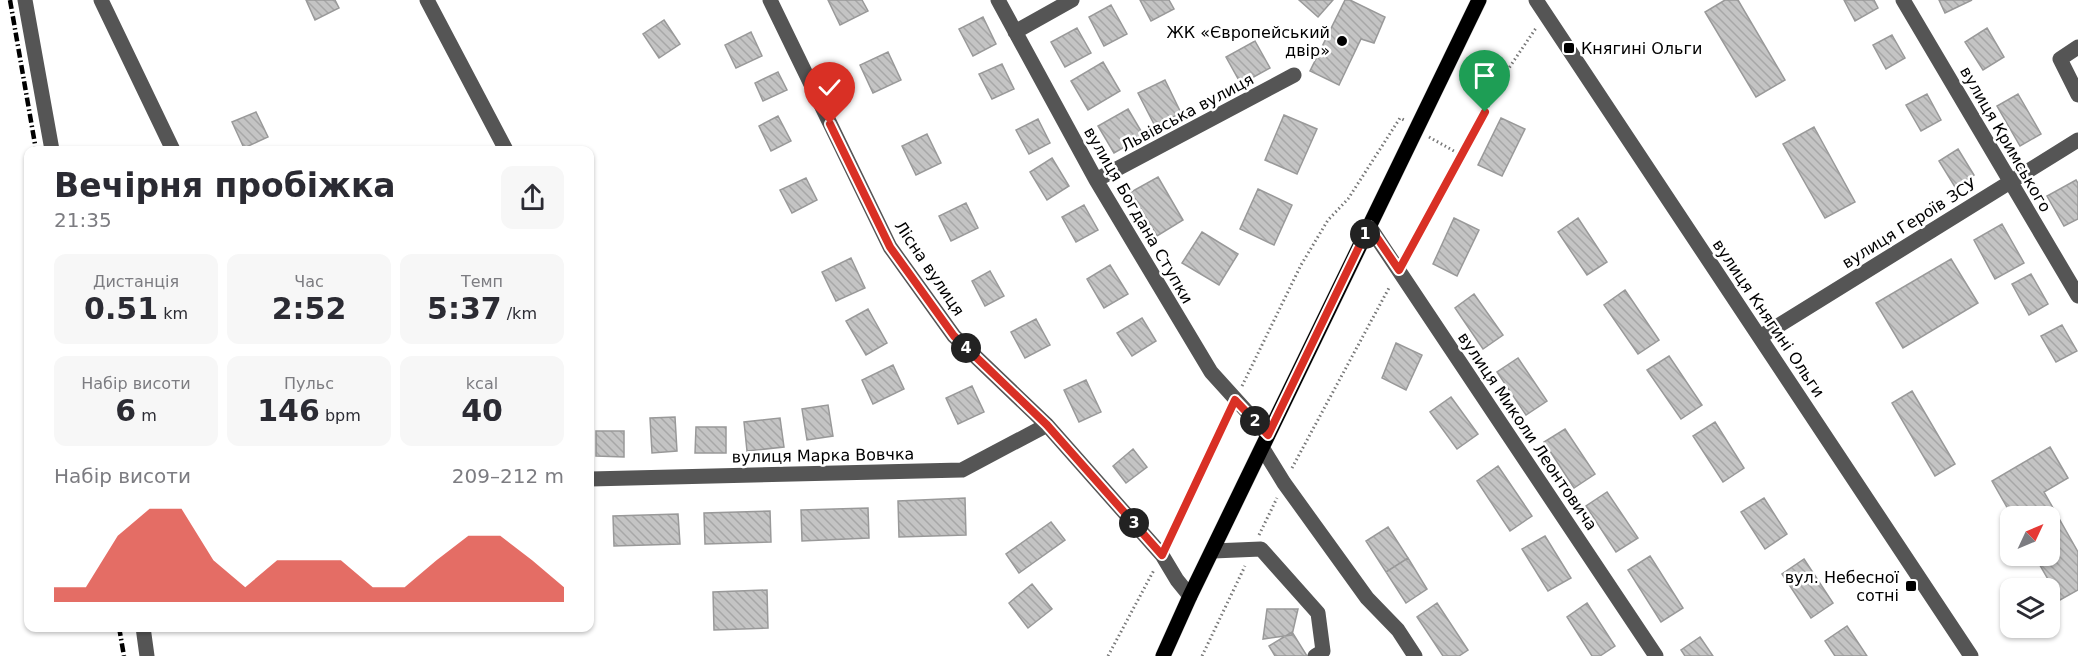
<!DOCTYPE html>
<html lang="uk">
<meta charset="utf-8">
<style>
:root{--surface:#fff;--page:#f7f7f7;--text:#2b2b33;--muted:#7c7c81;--accent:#d93025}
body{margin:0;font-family:"DejaVu Sans",sans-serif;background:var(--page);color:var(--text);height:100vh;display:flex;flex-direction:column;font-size:22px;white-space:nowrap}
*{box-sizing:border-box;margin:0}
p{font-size:20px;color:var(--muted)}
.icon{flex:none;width:33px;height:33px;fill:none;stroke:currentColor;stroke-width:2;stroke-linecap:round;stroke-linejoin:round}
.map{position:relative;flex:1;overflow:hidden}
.details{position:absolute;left:24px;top:146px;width:570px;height:486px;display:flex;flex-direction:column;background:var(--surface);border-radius:12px;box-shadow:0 2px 4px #0004}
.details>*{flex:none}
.needle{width:39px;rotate:46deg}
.controls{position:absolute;left:2000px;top:506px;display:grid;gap:12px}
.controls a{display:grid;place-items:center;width:60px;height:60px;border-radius:12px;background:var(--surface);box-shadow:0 2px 4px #0004;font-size:30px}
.pin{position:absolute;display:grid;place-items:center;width:51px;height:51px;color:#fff;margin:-62px -26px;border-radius:50% 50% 50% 0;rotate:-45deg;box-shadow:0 0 6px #0007}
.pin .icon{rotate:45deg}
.km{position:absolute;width:30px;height:30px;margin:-15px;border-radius:50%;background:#222;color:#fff;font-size:16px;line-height:30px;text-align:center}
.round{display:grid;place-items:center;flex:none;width:63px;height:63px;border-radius:12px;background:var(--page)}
.head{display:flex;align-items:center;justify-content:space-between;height:102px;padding:0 30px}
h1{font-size:33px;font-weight:800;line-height:45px}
.stats{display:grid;grid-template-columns:repeat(3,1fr);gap:9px;height:102px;padding:6px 30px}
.stats div{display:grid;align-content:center;border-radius:12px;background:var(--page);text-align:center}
.stats b{font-size:30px;font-weight:800}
.stats small{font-size:16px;font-weight:400}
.stats p{font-size:16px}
.chart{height:168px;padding:12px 30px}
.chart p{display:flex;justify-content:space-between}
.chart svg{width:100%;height:108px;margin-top:6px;fill:var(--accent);opacity:.7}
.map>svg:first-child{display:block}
</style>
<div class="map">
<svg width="2078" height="656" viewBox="0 0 2078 656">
<defs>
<pattern id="building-back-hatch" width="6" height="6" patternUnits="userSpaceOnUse" patternTransform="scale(1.5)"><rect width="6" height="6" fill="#c4c4c4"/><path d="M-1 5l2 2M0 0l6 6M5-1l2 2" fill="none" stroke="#a7a7a7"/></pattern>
</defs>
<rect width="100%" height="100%" fill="#fff"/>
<path fill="url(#building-back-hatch)" stroke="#999" stroke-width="1.5" d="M306,0h29l4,8 -24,12z
M828,0h34l6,11 -28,14z
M1140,0h29l5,9 -23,12z
M1299,0h34l-15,17z
M1345,0h5l35,17 -11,26 -13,-4 -22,46 -29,-14z
M1725,0h13l47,80 -29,17 -51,-85z
M1844,0h30l4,8 -23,13z
M1939,0h33l-27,13z
M1111,5l16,29 -23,12 -15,-29z
M983,17l13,27 -23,12 -14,-27z
M664,20l16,24 -21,14 -16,-24z
M1077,28l14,25 -26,14 -14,-25z
M1987,28l17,29 -21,13 -18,-28z
M751,32l11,24 -26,12 -11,-23z
M1892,35l13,23 -19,11 -13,-24z
M1255,41l15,27 -29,16 -15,-27z
M888,52l13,28 -28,13 -13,-28z
M1103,62l17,29 -32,19 -17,-29z
M1002,64l12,25 -22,10 -13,-25z
M778,72l9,18 -24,11 -8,-18z
M1165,80l16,33 -26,13 -17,-33z
M1927,94l14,26 -20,11 -15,-26z
M2018,94l23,40 -21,12 -23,-40z
M1128,109l16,27 -30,17 -16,-27z
M256,112l12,25 -24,11 -12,-26z
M1284,115l33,14 -20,45 -32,-14z
M778,116l13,25 -20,10 -12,-25z
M1501,118l24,11 -23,47 -24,-11z
M1038,119l12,24 -21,11 -13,-24z
M1814,127l41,75 -30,16 -42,-74z
M927,134l14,29 -25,12 -14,-29z
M1958,149l16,26 -19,12 -16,-26z
M1052,158l17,28 -22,14 -17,-28z
M1158,177l25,43 -26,16 -26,-44z
M806,178l11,22 -25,13 -12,-23z
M2076,180l2,3v36l-14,7 -17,-30z
M1258,189l34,16 -18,40 -34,-16z
M966,203l12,25 -27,13 -12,-25z
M1084,205l14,25 -22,12 -14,-25z
M1454,218l25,12 -22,46 -24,-12z
M1578,218l29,44 -20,13 -29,-43z
M2002,224l22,39 -29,16 -21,-39z
M1202,232l36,22 -19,31 -37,-22z
M851,258l14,30 -29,13 -14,-29z
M1951,259l27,44 -75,45 -27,-45z
M1110,265l18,29 -24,14 -17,-29z
M990,271l14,25 -19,10 -13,-25z
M2031,274l17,30 -19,11 -17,-31z
M1625,290l34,50 -21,14 -34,-49z
M1474,294l29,41 -20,14 -28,-41z
M868,309l19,34 -21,12 -20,-34z
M1142,318l14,23 -24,15 -15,-23z
M1036,319l14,26 -25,13 -14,-26z
M2062,325l15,26 -21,11 -15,-26z
M1396,343l26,12 -16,35 -24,-12z
M1669,356l33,49 -21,14 -34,-49z
M1518,358l29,43 -21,14 -29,-43z
M893,365l11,24 -31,15 -11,-24z
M1086,380l15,32 -22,10 -15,-32z
M972,386l12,26 -26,12 -12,-26z
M1912,391l43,73 -20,12 -43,-73z
M1451,397l27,37 -21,15 -27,-37z
M828,405l5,31 -26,4 -5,-31z
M675,417l2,34 -25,2 -2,-35z
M780,418l4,29 -37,4 -3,-29z
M1715,422l29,46 -21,14 -30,-46z
M696,427h30v26h-31z
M1565,429l30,45 -21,14 -30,-46z
M596,431h28v26l-28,-1z
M2050,447l18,31 -24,14 34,60v38l-18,10 -26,-45h15v-39h-37l-20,-35z
M1133,449l14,18 -21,16 -13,-17z
M1498,466l34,50 -22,15 -33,-50z
M1607,492l31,46 -22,14 -30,-46z
M965,498l1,37 -67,2 -1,-36z
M1764,498l23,36 -22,15 -24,-37z
M868,508l1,30 -67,3 -1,-31z
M770,511l1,31 -66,2 -1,-31z
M678,514l2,30 -66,2 -1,-30z
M1051,522l14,18 -46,33 -13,-19z
M1388,527l20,31 -22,14 -20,-31z
M1545,536l26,42 -23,13 -26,-42z
M1650,556l33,52 -22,14 -33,-52z
M1408,558l19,31 -21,14 -20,-31z
M1804,559l29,44 -22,15 -29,-44z
M1032,584l20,25 -24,19 -19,-25z
M767,590l1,38 -54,2 -1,-38z
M1437,603l31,47 -9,6h-16l-26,-39z
M1587,603l28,43 -15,10h-8l-25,-39z
M1267,609h31l-6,26 -29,4z
M1847,626l20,30h-32l-10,-15z
M1292,632l15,24h-32l-6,-10z
M1700,637l13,19h-28l-4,-6z"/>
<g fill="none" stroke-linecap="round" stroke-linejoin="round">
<g stroke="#dbdbdb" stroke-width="16">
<path id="major" d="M1163,656l27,-60 289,-596"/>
</g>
<path stroke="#777" stroke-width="3" stroke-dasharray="1.5 3" stroke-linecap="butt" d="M1429,137l32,18
M1406,257l103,-189 27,-40
M1242,386l59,-121 27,-45 20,-21 52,-81 4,2
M1292,468l98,-182
M1259,535l18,-37
M1169,540l60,-127
M1108,656l46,-86
M1202,656l43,-90"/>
<path stroke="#555" stroke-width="15" d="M25,0l27,150
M101,0l72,150
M427,0l79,150
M770,0l120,247 64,89 93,89 115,130 15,25 13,16
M998,0l98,180 115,192 57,63
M1536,0l435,656
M1903,0l175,296
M1015,32l57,-32
M2078,47l-18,12 18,36
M1096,180l198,-105
M1369,226l287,430
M1760,337l318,-197
M1263,449l21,34 83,115 31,32 17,26
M590,479l372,-9 85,-45
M1213,551l48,-2 57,64 5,38 -8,5
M143,627l4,29"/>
<use href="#major" stroke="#000" stroke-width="15"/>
<path stroke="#000" stroke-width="4.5" stroke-dasharray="9 3 1.5 3" stroke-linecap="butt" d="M10,0l26,150
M119,627l5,29"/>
</g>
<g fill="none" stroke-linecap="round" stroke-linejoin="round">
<g stroke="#fff" stroke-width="12">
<path id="route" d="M830,124l60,123 64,89 93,89 115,130 73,-155 33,35 101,-209 30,44 86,-158"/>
</g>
<use href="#route" stroke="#d93025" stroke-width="8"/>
</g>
<g fill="#000" stroke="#fff" stroke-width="2">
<circle cx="1342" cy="41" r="6"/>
<rect x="1563" y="42" width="12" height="12" rx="3"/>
<rect x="1905" y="580" width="12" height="12" rx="3"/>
</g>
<g text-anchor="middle" stroke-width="5" stroke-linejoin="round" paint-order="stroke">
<g font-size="16" fill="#000" stroke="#fff" text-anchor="end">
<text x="1330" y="38">ЖК «Європейський<tspan x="1330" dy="18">двір»</tspan></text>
<text x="1581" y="54" text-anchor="start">Княгині Ольги</text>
<text x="1899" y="583">вул. Небесної<tspan x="1899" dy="18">сотні</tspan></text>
</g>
<g font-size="16" fill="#000" stroke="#fff">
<text transform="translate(1187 112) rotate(-28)" y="6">Львівська вулиця</text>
<text transform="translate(2006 139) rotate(60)" y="6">вулиця Кримського</text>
<text transform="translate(1139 215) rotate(60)" y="6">вулиця Богдана Ступки</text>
<text transform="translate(1909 223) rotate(-32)" y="6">вулиця Героїв ЗСУ</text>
<text transform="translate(930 268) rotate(56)" y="6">Лісна вулиця</text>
<text transform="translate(1769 318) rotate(56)" y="6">вулиця Княгині Ольги</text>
<text transform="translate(1528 431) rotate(56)" y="6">вулиця Миколи Леонтовича</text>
<text transform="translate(823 455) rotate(-1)" y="6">вулиця Марка Вовчка</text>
</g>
</g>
</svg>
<div class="controls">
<a><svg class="needle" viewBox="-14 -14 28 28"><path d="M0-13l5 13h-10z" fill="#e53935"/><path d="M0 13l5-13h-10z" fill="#7c7c81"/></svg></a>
<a><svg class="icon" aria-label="layers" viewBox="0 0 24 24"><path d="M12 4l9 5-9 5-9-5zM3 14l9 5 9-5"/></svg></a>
</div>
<div class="pin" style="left:1485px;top:112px;background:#1e9e55"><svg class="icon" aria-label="arrive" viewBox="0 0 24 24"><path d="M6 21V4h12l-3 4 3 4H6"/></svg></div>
<div class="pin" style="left:830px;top:124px;background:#d93025"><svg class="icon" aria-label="check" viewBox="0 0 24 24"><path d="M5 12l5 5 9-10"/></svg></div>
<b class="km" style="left:1365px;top:234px">1</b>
<b class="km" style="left:1255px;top:421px">2</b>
<b class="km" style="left:1134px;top:523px">3</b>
<b class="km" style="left:966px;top:348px">4</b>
<section class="details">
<div class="head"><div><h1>Вечірня пробіжка</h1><p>21:35</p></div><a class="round"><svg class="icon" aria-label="share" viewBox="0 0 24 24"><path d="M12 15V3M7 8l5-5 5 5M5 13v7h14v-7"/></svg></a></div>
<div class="stats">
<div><p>Дистанція</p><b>0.51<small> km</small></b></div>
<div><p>Час</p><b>2:52</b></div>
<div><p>Темп</p><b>5:37<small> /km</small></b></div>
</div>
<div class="stats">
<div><p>Набір висоти</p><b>6<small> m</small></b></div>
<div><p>Пульс</p><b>146<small> bpm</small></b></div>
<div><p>kcal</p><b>40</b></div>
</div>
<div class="chart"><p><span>Набір висоти</span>209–212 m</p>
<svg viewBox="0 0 160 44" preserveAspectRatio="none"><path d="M0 44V38L10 38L20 17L30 6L40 6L50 27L60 38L70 27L80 27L90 27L100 38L110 38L120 27L130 17L140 17L150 27L160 38V44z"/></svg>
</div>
</section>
</div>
